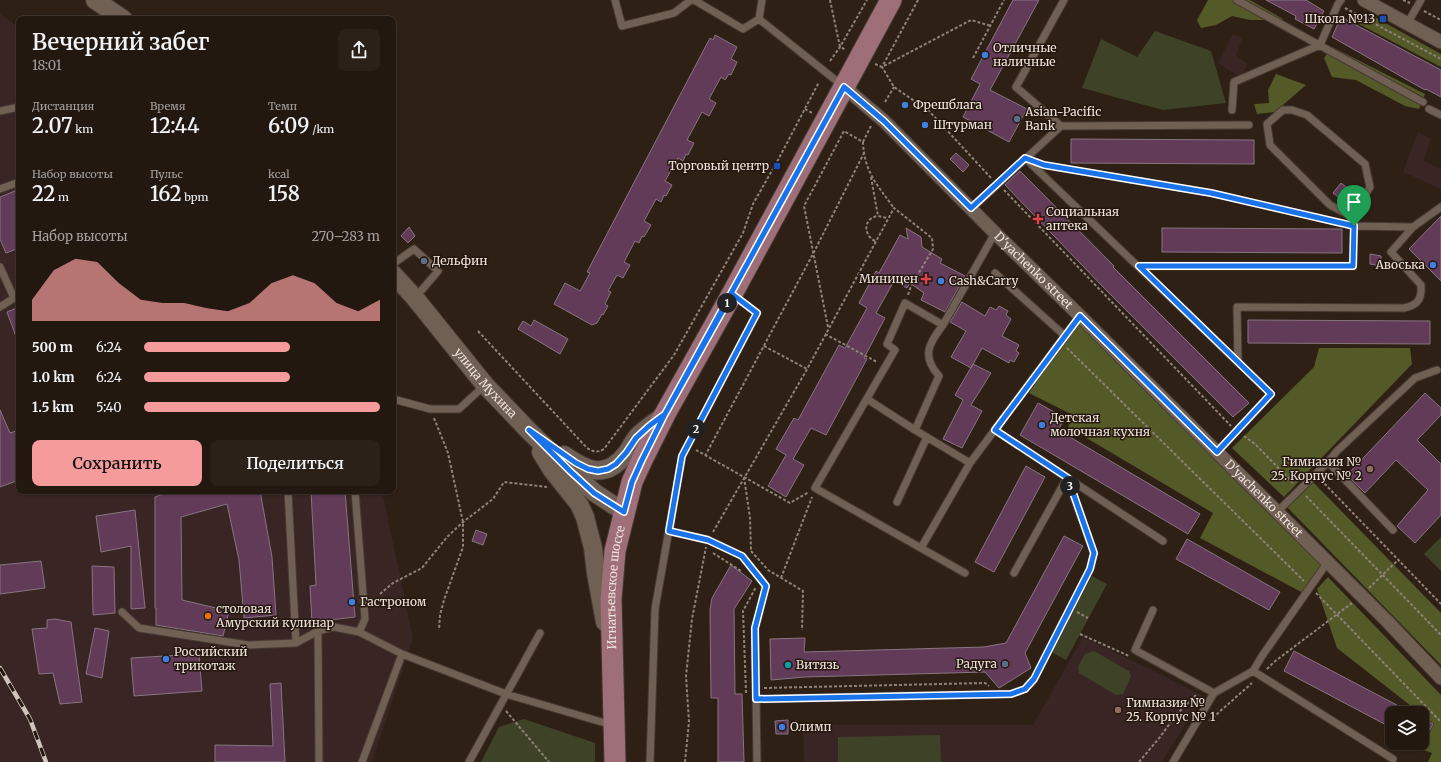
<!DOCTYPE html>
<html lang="ru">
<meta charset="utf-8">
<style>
:root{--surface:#231810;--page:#2b2119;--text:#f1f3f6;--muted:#a3a09f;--line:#403730;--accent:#f59b9c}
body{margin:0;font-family:Merriweather,serif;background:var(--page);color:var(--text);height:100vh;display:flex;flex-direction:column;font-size:15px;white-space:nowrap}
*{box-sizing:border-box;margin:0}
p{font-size:13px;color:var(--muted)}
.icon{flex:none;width:22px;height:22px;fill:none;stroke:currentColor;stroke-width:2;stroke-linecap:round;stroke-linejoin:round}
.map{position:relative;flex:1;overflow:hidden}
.drawer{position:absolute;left:16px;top:16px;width:380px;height:478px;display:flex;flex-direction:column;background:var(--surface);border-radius:8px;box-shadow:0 1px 3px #0004,0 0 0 1px var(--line)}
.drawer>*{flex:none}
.buttons{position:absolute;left:1385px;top:706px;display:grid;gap:8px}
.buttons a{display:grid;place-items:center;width:44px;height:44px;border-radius:8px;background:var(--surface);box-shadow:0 1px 3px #0004,0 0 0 1px var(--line);font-size:20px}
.pin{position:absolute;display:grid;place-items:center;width:34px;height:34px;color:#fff;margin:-41px -17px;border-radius:50% 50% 50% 0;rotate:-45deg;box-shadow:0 0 4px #0007}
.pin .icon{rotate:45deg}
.km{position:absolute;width:20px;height:20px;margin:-10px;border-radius:50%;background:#222;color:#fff;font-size:11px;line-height:20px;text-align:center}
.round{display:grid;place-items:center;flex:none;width:42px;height:42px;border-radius:8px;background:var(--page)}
.headline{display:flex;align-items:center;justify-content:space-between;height:68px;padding:0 16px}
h1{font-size:22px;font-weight:600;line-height:30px}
.figures{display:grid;grid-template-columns:repeat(3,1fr);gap:6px;height:68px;padding:4px 16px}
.figures div{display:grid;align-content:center}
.figures b{font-size:20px;font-weight:600}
.figures small{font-size:11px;font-weight:400}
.figures p{font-size:11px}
.chart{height:112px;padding:8px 16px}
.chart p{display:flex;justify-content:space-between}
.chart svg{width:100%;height:72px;margin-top:4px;fill:var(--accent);opacity:.7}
.primary-button{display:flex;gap:8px;margin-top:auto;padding:8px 16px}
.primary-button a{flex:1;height:46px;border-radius:8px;background:var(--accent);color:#111;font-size:16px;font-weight:600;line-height:46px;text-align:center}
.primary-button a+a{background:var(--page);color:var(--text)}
ul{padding:0 16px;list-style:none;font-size:13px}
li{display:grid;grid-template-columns:64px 48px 1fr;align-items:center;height:30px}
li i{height:10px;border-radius:5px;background:var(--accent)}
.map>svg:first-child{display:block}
</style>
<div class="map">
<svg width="1441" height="762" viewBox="0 0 1441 762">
<rect width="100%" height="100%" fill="#2f2016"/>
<path fill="#392524" d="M0,14l19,13v464h363l31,147 -41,124h-372z
M1233,34l9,4 -6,18 11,7 -5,15 -24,-15z
M1418,132l13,7 -8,22 18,8v20l-38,-17z
M1083,637l67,32 53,27 -41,66h-358l-1,-37h230z"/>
<path fill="#3e4226" d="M1155,31l56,20 15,52 -63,7 -81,-22 19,-49 36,18z
M1441,537v34l-17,-17z
M1092,576l15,8 -41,76 -15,-8z
M1094,651l35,20 2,5 -8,18 -7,1 -37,-22 -1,-7 7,-12z
M524,719l71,24v19h-114l18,-35z
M940,735l1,27h-103v-25z"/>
<path fill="#545928" d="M1208,0h42l33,19 -3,5 -13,-4h-17l-18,-4 -16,9 -15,3 -4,-8z
M1371,15l70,39v13l-82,-43z
M1332,47l93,47 -6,15 -14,-3 -49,-26 -24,-3 -8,-19z
M1276,74l30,11 -31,27 -18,2 -3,-10 15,-1 -1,-13z
M1080,316l247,247 -22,31 -105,-56 13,-25 -145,-86 5,-12 -44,-22z
M1319,348h91l2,16 -128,133 -52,-49 82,-81z
M1313,482l128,131v52l-154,-158z
M1328,577l113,118v67h-13l4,-9 -11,-4 13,-25 -97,-76 -20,-59z"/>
<path fill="#623b59" stroke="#867581" d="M1013,0h26l-49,90 37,19 -18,33 -46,-25 17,-33 -9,-5z
M1266,0h40l18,11 -10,18 -19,-10 1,-3z
M1341,17l100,53v27l-15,-8 -1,1 -93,-53z
M715,35l22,12 -6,12 6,3 -6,13 -2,-1 -4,6 -4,-3 -12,22 7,4 -7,13 -7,-4 -15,28 7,3 -6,12 -2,-1 -3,7 -5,-3 -13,23 7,4 -6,11 -2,-1 -3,7 -5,-3 -12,22 7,4 -7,12 -2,-1 -3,7 -4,-2 -11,21 6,3 -7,13 -6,-3 -9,16 3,1 -6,12 3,2 -5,9 -1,-1 -5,9 -5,2 -38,-21 11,-21 15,8 10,-18 -3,-1 123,-234 3,2z
M1071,139l183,1v24l-183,-1z
M956,153l13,12 -6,7 -13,-13z
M1020,171l94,95 -1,1 136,136 -16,14 -128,-128 -100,-104z
M1341,183l13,10 -8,10 -13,-10z
M15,191l4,9v48l-13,5 -6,-14v-42z
M1441,216v65l-32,-32z
M409,227l6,9 -7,7 -7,-7z
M906,228l15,9 1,10 20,12 -2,4 25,13 -20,36 -24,-12 3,-7 -14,-10 -3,5 -13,-7 -18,32 9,5 -21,40 3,1 -41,76 -15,-7 -18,31 11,6 -18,32 -18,-11 18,-31 -10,-6 18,-31 4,2 41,-75 6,3 22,-40 -8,-5 17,-32 3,2 21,-38 8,4z
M1162,228l180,1v24l-180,-1z
M1370,254l11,2v10l-11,-2z
M962,302l23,14 5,-9 6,3 3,-4 9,5 -2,4 5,4 -9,17 17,9 -3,6 3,2 -5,9 -4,-2 -1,3 -27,-15 -11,20 -20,-11 15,-26 -16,-9z
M19,307v35h-1l-11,-30z
M534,320l34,19 -8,15 -42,-25 5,-8 8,5z
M1248,320l182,1v23l-182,-1z
M973,364l18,9 -20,32 11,6 -20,37 -19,-9 20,-39 -8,-5z
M1425,393l16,15v7l-24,25 24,24v51l-26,28 -18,-17 31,-36 -32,-30 -31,33 -18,-18z
M1038,403l27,15 -7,12 142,84 -12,20 -168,-99z
M0,410l10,23 6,-2 3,7v42l-19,7z
M1026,466l19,11 -51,95 -19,-10z
M171,491h89l12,66 4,58 -32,3 -5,-58 -12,-56 -46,13 1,83 47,11 -6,25 -67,-11v-17h-1v-111z
M311,491h34l10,126 -43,5 -2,-36 6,-1z
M135,510l10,98 -14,1v-63l-30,6 -5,-36z
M476,530l11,4 -4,11 -11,-4z
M1064,536l19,10 -58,107 6,15 -32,20 -14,-16 -180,5 -34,3 -1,-41 35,-1 -1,14 180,-5 22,-4z
M1187,539l93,53 -11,18 -93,-51z
M41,561l4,27 -45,6v-29z
M731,565l21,16 -18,28 1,85h7l2,68h-26v-64h-7l-1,-88 2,-12z
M92,566l22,1 1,46 -22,2z
M55,619l16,3 11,80 -22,2 -7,-31 -14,1 -7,-45 15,-1v-8z
M95,628l14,3 -7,47 -16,-4z
M1294,651l118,62h-20v15l-108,-57z
M199,654l3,37 -68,5 -3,-38z
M281,683l4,79h-70v-17l58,1 -3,-62z
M1422,718l11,6 -11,21z
M788,720v14h-12l-1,-13z"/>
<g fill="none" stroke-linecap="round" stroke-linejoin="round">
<g stroke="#463a33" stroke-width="9">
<path id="service" d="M615,0l7,26 52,-13 17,-13
M694,0l49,29 16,-10
M762,0l-3,19 84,67
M1237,0l186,102
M1407,24l14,-24
M1429,109l12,6
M1232,110l2,-28 86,-37 18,-41 3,-4
M0,111l19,-4
M1061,126l-45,-39 48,-87
M1025,158l246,236 -54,58
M0,189l19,-7
M971,209l90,-83 188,-1
M1352,217l-22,-12 -60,-60 -3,-21 16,-14h9l15,5 58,49 5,23 -18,30 2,9 59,1 28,-20
M393,264l21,-15 24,22 -23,27
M1139,266h214l1,-40
M0,267l14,31 -14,9
M995,273l70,63
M943,325l-38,-22 -18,41 8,6 -80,138 150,85
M1238,362l-1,-55 167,1c14,-3 18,-9 17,-23l-30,-33 22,-25
M393,399l37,10h29l26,-24
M867,399l48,31 55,33 110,-147
M915,430l24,-54c-18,-20 -10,-33 4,-51l52,-92
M995,430l168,111
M1328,462l65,68
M288,491l8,152
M355,491l10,128 -6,13
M897,502l30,-65
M1277,512l51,-50 9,-11 78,-73 22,-8
M669,531l39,9 34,16 24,30 -11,42 2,134
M921,548l49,-85
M1014,573l53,-95
M1153,610l-18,40 79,43
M122,612l17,16 109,17 48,-2 22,-12 16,-4 25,5 43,22 104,40 106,31
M318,631l1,131
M1253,671l140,88
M756,699l255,-5 14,-5 9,-10 56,-110 4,-16 -27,-75
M362,762l40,-108
M469,762l71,-129
M650,762l5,-153 27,-153 75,-143 -24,-18
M1173,762l41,-69 39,-22 9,-15 65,-93"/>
</g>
<g stroke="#463a33" stroke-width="15">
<g id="minor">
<path d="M1364,0l77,42"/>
<path id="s1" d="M844,87l40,34 111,112 85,83 307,305 54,57"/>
</g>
</g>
<g stroke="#463a33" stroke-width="20">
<g id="secondary">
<path d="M95,0l28,19"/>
<path id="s2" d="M393,274l22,24 70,87 44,46 41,40 25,22 29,19"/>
<path d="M541,452l11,18 27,34 6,13 8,31 3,25 9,49"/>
<path d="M564,455c23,16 41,25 62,-1 4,-5 6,-11 10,-16 8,-9 19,-16 29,-23"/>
</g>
</g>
<g stroke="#463a33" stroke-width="23">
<g id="primary">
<path id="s3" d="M615,762l-4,-163 4,-48 17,-69 10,-22 23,-46 67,-120 159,-294"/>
</g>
</g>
<path stroke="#8e8279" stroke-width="2" stroke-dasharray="3 2" stroke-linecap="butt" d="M830,0l10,47 6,3
M918,0l-36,67 12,20 35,24 63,68
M1403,0l7,3
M1345,8l96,51
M1424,11l17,9
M973,58l31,-58
M830,61l10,-14 27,-47
M875,64l7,3 89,-47 20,6
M885,102l9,-15
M805,109l7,4
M863,142l8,-16
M1047,166l164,27 134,31
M871,177l7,39 9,2
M1004,190l227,236
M875,241c-12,-6 -12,-23 3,-25
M828,327l-24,-121 40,-75 19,11c1,29 14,43 31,66
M478,331l109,117c7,4 10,5 17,1l70,-94 69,-122 10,-29 25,-44 41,-78
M825,334l52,28
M764,346l43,23
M1067,348l237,233
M434,418l14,35 15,69v25l-19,53 -4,15 -1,15
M1244,436l11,8 39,40
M696,450l94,53 19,-11
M705,456l109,-204 50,-99
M744,477l6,41 1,33
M1321,480l120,124
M1306,496l135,139
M713,532l93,-161 88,-163 38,30 1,11 -22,37 -3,9
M751,551l17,19 35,21 -1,39
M713,553l28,18
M781,578l31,-81
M1369,588l29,-28
M1316,593l125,129
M380,594l13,-11 29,-15 25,-31 16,-15 30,-23 11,-17 43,5
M1077,612l11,6
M1080,634l49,22
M1267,669l7,-7 78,-59
M764,688l221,-5 4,3
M746,693l-3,-82 13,-24
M506,711l43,51
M1209,721l43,-38
M685,762l4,-40 -3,-46 6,-57 14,-72
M1139,762l21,-25 16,-22 21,-21"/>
<use href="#service" stroke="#705f53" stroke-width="7"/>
<use href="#minor" stroke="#705f53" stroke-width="13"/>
<use href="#secondary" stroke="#705f53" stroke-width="18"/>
<use href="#primary" stroke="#9e6f78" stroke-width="21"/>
<g stroke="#cfc4bc" stroke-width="4.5">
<path id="rail" d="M0,668l30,51 16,43"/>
</g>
<use href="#rail" stroke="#25170d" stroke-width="3" stroke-dasharray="9" stroke-linecap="butt"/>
</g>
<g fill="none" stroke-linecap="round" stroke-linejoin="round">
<g stroke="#fff" stroke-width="8">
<path id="route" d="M1354,226l-143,-33 -167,-28 -19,-7 -54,50 -87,-87 -40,-34 -179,327 -23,46 -10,22 -8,30 -30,-19 -24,-22 -41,-41 47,33 12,6 10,2 10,-2 8,-5 10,-11 10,-15 13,-12 16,-12 67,-120 25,19 -75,143 -13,75 39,9 34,16 24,30 -11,42 1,71 255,-5 14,-5 9,-10 56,-110 4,-16 -26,-75 -73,-48 85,-114 137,136 54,-58 -132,-128h214l1,-40"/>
</g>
<use href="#route" stroke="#1a73e8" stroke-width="5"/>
</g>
<g fill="#1a4fb4" stroke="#25170d" stroke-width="1.5">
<rect x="1379" y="15" width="8" height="8" rx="2"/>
<rect x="773" y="162" width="8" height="8" rx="2"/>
</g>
<g fill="#3f7fe0" stroke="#25170d" stroke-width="1.5">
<circle cx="985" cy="55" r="4"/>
<circle cx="905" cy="105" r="4"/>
<circle cx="925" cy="125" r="4"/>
<circle cx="1433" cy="265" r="4"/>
<circle cx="941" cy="281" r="4"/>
<circle cx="1042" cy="425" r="4"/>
<circle cx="352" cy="602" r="4"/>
<circle cx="166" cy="659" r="4"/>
<circle cx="782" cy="727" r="4"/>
</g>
<g fill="#5c6f8a" stroke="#25170d" stroke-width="1.5">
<circle cx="1017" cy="119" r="4"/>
<circle cx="424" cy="261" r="4"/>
<circle cx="1005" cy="664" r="4"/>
</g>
<g fill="#e0444e" stroke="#25170d" stroke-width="1.5">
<path d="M1036 213h4v4h4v4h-4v4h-4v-4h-4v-4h4z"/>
<path d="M924 273h4v4h4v4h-4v4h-4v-4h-4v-4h4z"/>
</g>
<g fill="#8d6e63" stroke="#25170d" stroke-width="1.5">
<circle cx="1370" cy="469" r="4"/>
<circle cx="1118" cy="710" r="4"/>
</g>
<circle fill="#e8710a" stroke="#25170d" stroke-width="1.5" cx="208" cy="616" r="4"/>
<circle fill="#0f9aa8" stroke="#25170d" stroke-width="1.5" cx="788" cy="665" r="4"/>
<g text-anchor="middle" stroke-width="3" stroke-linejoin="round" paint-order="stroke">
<g font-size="12" fill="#ede3dc" stroke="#25170d" text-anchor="start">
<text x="1375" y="23" text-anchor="end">Школа №13</text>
<text x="993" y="52">Отличные<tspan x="993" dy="14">наличные</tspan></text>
<text x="913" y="109">Фрешблага</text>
<text x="1025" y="116">Asian-Pacific<tspan x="1025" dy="14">Bank</tspan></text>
<text x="933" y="129">Штурман</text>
<text x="769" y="170" text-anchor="end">Торговый центр</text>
<text x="1046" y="216">Социальная<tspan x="1046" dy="14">аптека</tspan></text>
<text x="432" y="265">Дельфин</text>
<text x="1425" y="269" text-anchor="end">Авоська</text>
<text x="918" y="283" text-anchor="end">Миницен</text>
<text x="949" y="285">Cash&amp;Carry</text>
<text x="1050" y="422">Детская<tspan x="1050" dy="14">молочная кухня</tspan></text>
<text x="1362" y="466" text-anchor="end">Гимназия №<tspan x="1362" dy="14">25. Корпус № 2</tspan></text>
<text x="360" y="606">Гастроном</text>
<text x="216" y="613">столовая<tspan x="216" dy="14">Амурский кулинар</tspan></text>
<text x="174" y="656">Российский<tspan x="174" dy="14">трикотаж</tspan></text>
<text x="997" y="668" text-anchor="end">Радуга</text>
<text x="796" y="669">Витязь</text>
<text x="1126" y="707">Гимназия №<tspan x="1126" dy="14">25. Корпус № 1</tspan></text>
<text x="790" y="731">Олимп</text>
</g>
<g font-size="12" fill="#ede3dc" stroke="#25170d">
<text dy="4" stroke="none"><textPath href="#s1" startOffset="264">D'yachenko street</textPath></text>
<text dy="4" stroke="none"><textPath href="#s2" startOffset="143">улица Мухина</textPath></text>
<text dy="4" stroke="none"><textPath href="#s1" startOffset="588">D'yachenko street</textPath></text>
<text dy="4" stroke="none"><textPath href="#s3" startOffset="175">Игнатьевское шоссе</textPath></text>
</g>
</g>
</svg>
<div class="buttons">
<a><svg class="icon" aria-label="layers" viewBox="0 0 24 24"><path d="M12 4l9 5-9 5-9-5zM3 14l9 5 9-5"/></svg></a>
</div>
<div class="pin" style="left:1354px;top:226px;background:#1e9e55"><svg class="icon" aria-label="arrive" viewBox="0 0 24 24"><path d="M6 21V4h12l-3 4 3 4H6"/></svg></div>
<b class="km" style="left:727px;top:303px">1</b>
<b class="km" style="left:696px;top:429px">2</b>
<b class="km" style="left:1070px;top:486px">3</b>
<section class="drawer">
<div class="headline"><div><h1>Вечерний забег</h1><p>18:01</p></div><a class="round"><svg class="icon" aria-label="share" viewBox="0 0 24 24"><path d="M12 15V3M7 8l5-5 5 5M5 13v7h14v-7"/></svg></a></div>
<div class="figures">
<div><p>Дистанция</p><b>2.07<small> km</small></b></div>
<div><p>Время</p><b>12:44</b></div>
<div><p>Темп</p><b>6:09<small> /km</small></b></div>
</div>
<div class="figures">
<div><p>Набор высоты</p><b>22<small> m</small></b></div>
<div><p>Пульс</p><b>162<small> bpm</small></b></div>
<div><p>kcal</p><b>158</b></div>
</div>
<div class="chart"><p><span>Набор высоты</span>270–283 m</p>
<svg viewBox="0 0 160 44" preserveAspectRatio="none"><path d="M0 44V31L10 13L20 6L30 8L40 21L50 31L60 33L70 33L80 36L90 38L100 33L110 21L120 16L130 21L140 33L150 38L160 31V44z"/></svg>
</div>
<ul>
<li><b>500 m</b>6:24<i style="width:62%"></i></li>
<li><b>1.0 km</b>6:24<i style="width:62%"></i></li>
<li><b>1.5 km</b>5:40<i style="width:100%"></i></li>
</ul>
<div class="primary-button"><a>Сохранить</a><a>Поделиться</a></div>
</section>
</div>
